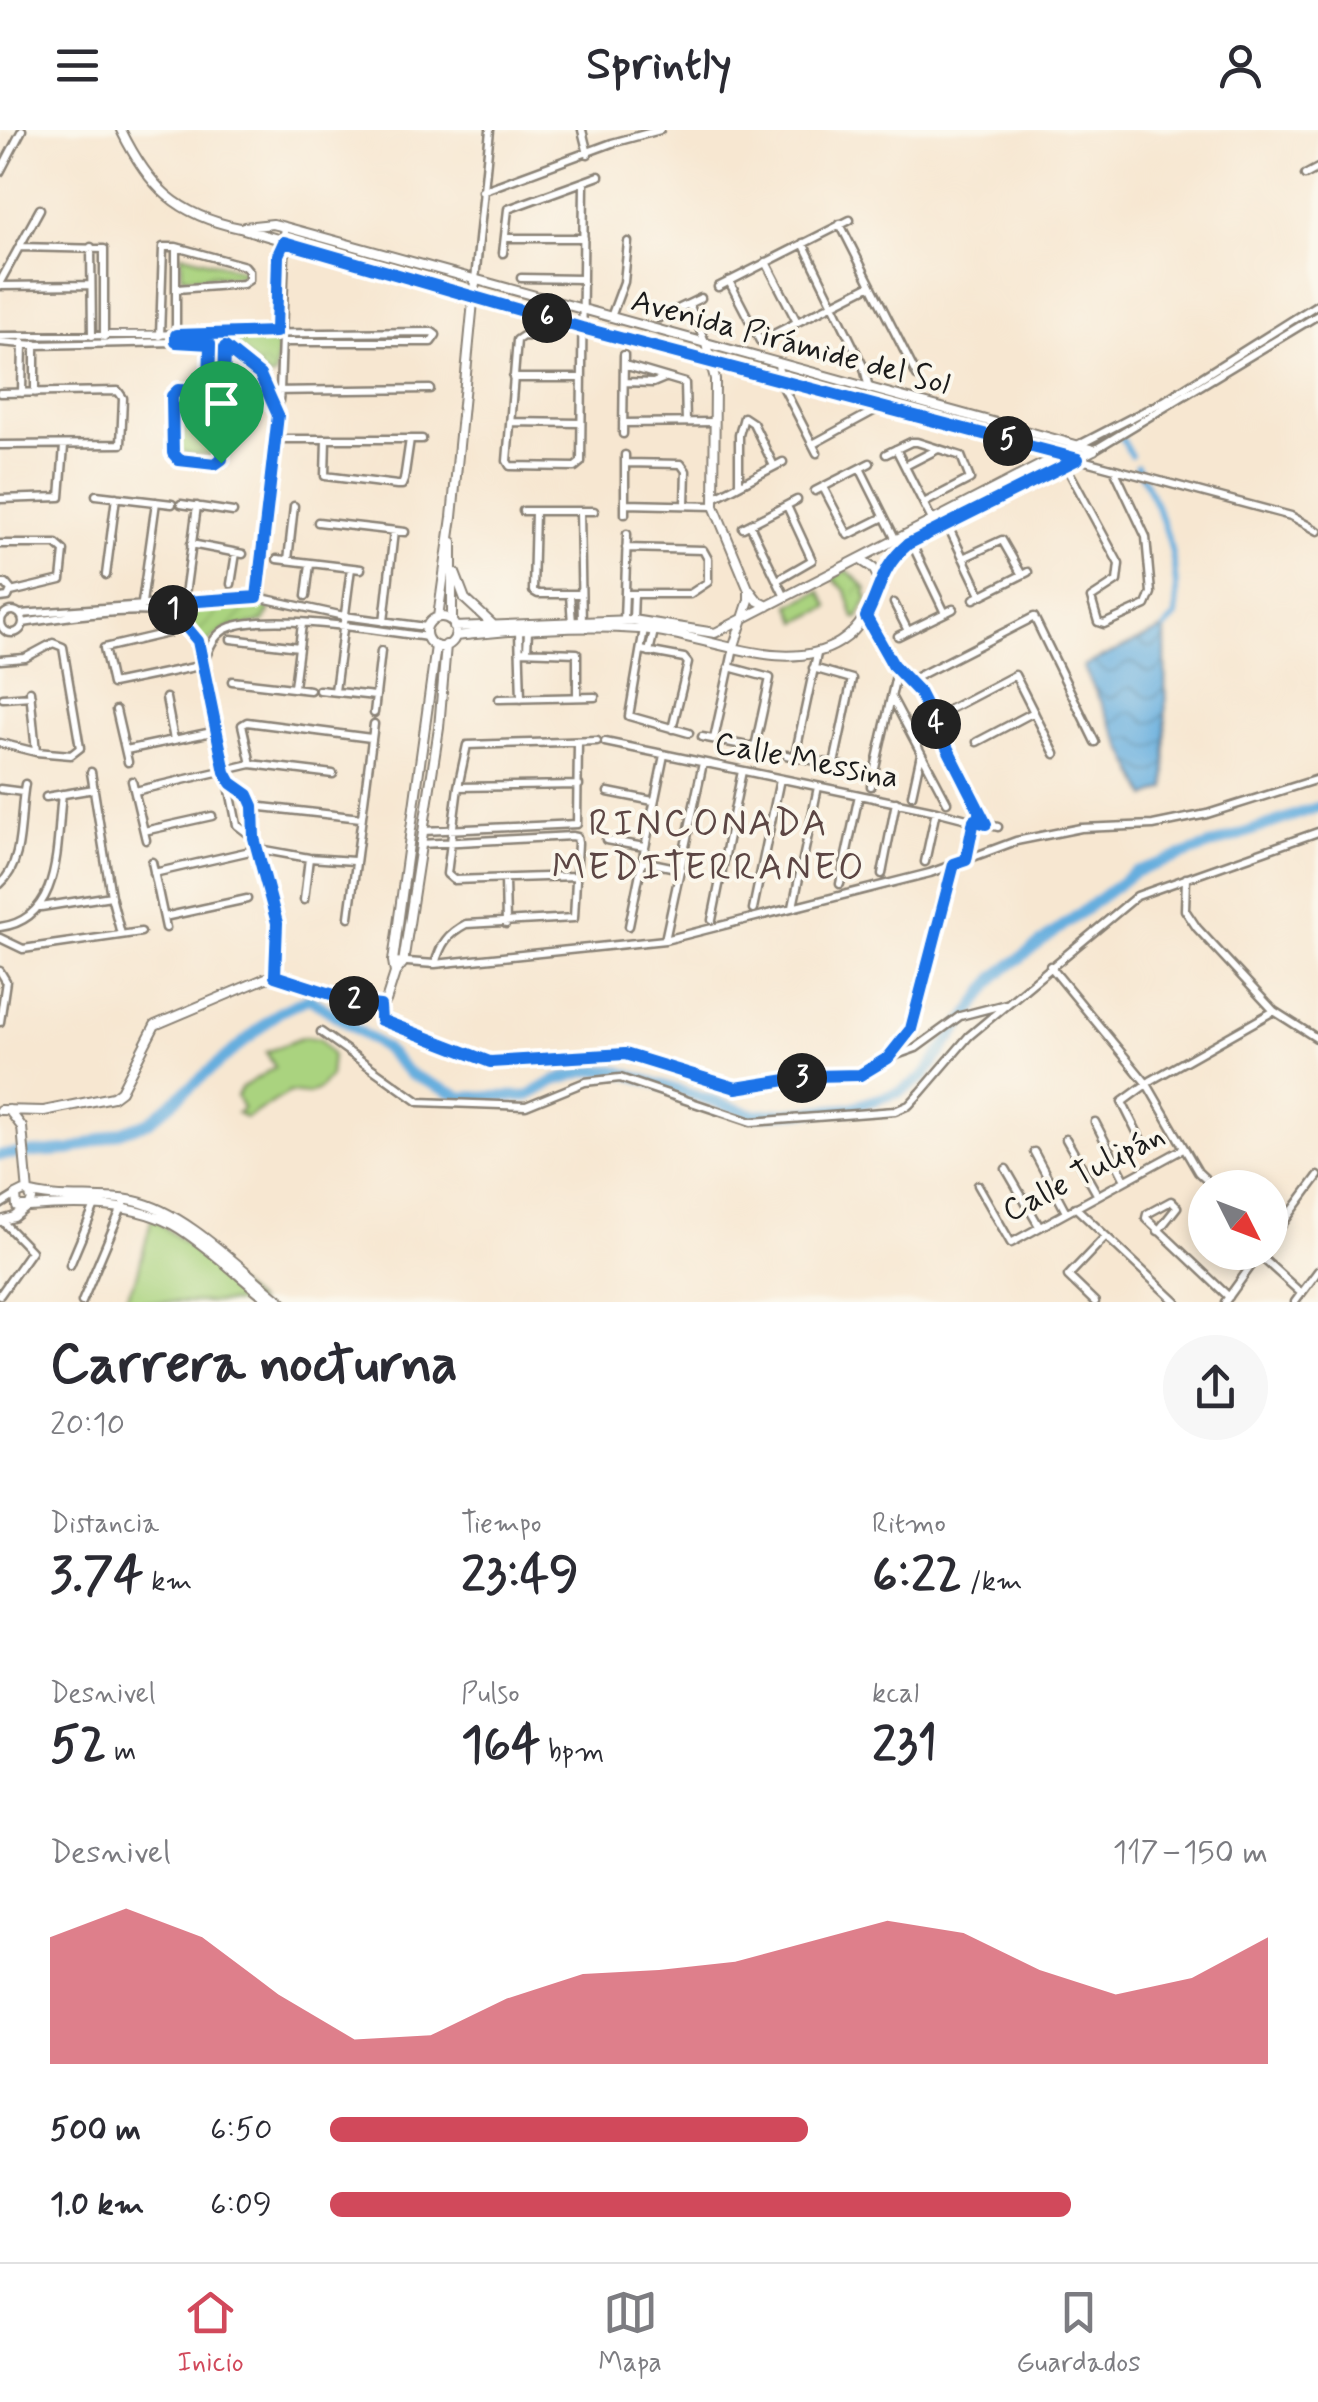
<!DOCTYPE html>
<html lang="es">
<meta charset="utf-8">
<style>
:root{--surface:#fff;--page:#f7f7f7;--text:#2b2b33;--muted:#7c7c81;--line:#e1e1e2;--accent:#d1495b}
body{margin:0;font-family:Mynerve,sans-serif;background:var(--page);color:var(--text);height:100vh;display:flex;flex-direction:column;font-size:38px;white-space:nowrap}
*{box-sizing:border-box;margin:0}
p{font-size:32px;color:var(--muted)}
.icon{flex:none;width:55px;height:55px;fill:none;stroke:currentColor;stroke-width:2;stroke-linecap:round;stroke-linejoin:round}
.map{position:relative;height:1172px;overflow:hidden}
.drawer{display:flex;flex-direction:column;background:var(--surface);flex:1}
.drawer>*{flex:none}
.needle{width:65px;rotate:132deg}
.fabs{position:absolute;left:1188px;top:1040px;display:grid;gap:20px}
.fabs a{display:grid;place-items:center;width:100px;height:100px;border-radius:50%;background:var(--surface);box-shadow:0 5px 15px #0003;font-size:50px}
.pin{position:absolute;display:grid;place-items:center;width:85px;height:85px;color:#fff;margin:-102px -42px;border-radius:50% 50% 50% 0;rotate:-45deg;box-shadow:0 0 10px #0007}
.pin .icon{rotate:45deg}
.km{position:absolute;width:50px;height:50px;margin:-25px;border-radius:50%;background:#222;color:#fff;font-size:28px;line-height:50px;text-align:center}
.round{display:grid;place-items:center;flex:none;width:105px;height:105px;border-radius:52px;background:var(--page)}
.head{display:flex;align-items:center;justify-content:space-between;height:170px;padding:0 50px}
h1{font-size:55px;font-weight:700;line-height:75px}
.metrics{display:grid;grid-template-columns:repeat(3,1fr);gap:15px;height:170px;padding:10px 50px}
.metrics div{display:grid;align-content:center}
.metrics b{font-size:50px;font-weight:700}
.metrics small{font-size:28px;font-weight:400}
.metrics p{font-size:28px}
.chart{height:280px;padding:20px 50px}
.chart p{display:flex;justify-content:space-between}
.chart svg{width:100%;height:180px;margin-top:10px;fill:var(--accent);opacity:.7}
ul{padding:0 50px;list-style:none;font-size:32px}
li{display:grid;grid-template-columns:160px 120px 1fr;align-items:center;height:75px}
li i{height:25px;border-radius:12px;background:var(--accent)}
header{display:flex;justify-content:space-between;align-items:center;height:130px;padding:0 50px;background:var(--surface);font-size:45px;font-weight:700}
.menu{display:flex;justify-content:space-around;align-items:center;height:140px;border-top:2px solid var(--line);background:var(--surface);font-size:28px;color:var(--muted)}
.menu a{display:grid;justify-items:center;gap:5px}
.menu .current{color:var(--accent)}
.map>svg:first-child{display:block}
</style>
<header><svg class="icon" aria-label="menu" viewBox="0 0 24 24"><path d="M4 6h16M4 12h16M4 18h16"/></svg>Sprintly<svg class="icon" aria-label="person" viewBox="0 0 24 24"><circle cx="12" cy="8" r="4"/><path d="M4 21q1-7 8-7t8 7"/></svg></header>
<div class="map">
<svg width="1318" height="1172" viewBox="0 0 1318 1172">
<defs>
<pattern id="park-crowns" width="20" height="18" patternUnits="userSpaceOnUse" patternTransform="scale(2.5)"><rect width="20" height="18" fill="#aad37f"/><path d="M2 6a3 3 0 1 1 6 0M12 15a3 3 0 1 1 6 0" fill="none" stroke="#92b56d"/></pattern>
<pattern id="garden-furrows" width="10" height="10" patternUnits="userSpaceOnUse" patternTransform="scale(2.5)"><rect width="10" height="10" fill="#aad37f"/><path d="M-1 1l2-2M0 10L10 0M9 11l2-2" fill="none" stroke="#92b56d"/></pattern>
<pattern id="water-waves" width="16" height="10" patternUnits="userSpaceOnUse" patternTransform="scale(2.5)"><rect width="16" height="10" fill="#66aede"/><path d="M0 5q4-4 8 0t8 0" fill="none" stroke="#538db3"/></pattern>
</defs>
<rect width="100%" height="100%" fill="#fbf7ec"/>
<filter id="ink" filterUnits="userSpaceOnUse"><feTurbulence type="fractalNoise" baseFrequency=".01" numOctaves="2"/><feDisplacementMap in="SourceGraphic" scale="20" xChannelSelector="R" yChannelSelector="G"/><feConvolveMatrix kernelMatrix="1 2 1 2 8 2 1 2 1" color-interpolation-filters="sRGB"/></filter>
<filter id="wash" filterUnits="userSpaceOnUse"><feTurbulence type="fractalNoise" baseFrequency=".0048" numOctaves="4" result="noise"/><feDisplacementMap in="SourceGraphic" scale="40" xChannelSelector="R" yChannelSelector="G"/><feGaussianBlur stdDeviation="2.25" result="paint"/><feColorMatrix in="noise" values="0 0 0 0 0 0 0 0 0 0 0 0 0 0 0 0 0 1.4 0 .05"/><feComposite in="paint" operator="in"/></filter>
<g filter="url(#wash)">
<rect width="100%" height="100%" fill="#f7e7d1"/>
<path fill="#aad37f" stroke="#63784e" stroke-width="2.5" d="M304,907l16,2 12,16 -2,21 -11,13 -11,5 -18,-2 -44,26 -9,-5 6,-5 -6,-12 4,-8 34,-21 -9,-15z
M152,1087l106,85h-135l14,-26z"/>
<path fill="url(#park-crowns)" stroke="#63784e" stroke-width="2.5" d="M181,124l64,17 -2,5 -61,1z
M214,204l60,5 4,10 -3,27 -6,2 -25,-25 -31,-15z
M177,264l40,1v61l-40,-4z
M847,440l20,19 -2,4 3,5 -10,20h-4l-8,-27 -14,-13z
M820,461l9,16 -31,15 -8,-17z"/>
<path fill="url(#garden-furrows)" stroke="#63784e" stroke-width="2.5" d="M267,469l2,13 -5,10 -38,7 -20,15 -8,-3 -25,-30 4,-8z"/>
<path fill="url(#water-waves)" stroke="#41657d" stroke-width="2.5" d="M1165,498l1,160 -19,9 -64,-131z"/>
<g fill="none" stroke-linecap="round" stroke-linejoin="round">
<path stroke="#66aede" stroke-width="6" d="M1121,307l10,18
M1137,336c28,54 42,88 39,150l-11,12"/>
<path stroke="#66aede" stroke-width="11" d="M0,1025l71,-5 78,-28 130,-110 30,-14 74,49 27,27 51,23 67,-1 26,-15 33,-10 28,-1 141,45 93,-7 51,-16 23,-15 73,-101 139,-104 183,-65"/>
</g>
</g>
<g filter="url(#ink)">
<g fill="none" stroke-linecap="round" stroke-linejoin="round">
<g stroke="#8a8276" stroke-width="11">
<path id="minor" d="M582,0l6,24
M0,42l22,-42
M1305,45l13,-7
M482,61l130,-48 48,-13
M840,94l77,152
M505,108h79
M803,113l61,125 5,20
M19,117l85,2v88
M91,117l1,89
M176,117v89
M503,123l5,-44 91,-33
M766,132l31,60
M521,148l62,1
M475,150l15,-150
M729,151l31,60 111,-56
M0,152l40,-73
M0,156l90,-1
M718,157l132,-67
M689,174l17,40
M611,187l13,-35 4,-40
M659,188l42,-20
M276,202l2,-77 4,-4 3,-24
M0,206l432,-4 4,3
M160,206l3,-89h13l69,19 4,5v9l-6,4 -66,5
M555,207l-32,-1 -6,4 -10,121 3,5 65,1 6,-5 3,-280
M0,212l35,3 141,-3 49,5 35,28 15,34
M283,212h148l5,-7
M35,214v49
M778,233l2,18 37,72
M624,235l61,18 1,39
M513,248h68
M625,252l28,1 12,-5
M222,260l-49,1 1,67 47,5 4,-115
M209,261l1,-47
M269,261l161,-2
M0,263l118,-2 5,7 -2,46 -121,1
M22,263l1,-51
M510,292l71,1
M623,293l91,-1
M623,304l1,-79
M274,309h148
M326,309l-1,37 72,9h5l2,-5 6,-41
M813,314l68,-37
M1081,314l83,-43 154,-97
M896,319l37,73
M1094,320l224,-135
M886,324l25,-12h6l44,14 9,23 -46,24
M1078,329l213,57 27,15
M626,333l55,1 5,7 -1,33
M905,336l33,-17
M1066,336l53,98 -2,17 -26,17 7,24 6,2 42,-19 5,-12 -5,-56 -32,-68
M860,338l36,72
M739,353v-48l5,-18 9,6 21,43
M823,357l25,48 36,-18
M815,361l55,-28
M96,365l76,9
M714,368l69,-36
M0,369l60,-2 4,-51
M181,374l52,8
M626,374l88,2
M523,381h71
M535,381l-2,80 5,3h41
M580,381l2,114
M625,384v-59
M318,392l87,10
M947,394l34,71
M750,395l35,72
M743,398l54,-28
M911,412l34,71
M0,414h56l8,7 -3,29 -50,12
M191,414l52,10
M963,428l39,-18 20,35
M277,429l84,10
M288,430l6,-54
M106,445l10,-78
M779,449l33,-19 -25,-54
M0,454h6l5,6 -3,7 -8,1
M231,454l5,-31
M625,464h65l18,-12v-23l-5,-9 -77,-2
M570,465l2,28
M306,466l4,-32
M257,467l23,-206 5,-136 -3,-4
M974,469l54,-27
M184,472l13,-96
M894,473l14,28
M141,480l15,-108
M1 492a11 11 0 1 1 22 0a11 11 0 1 1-22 0Z
M20,484l237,-17 87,19 82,11
M866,487l27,48 26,26 67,131
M624,490l3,-86
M633,490l1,-26
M384,492l10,-91
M23,493c32,-5 124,-19 152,-7 19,8 23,29 29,46l33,163 17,13
M644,499l-15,87 60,17
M519,502l2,67
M168,503l-64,15 8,36 92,-19
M898,506l55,-27
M231,509l68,8
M641,520l43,8 4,5 -16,66
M520,521l57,2v44
M527,521l1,-20
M649,522l5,-21
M0,530l25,-2 28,-15 10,4 17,101 -9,7 -35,-3 -36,-9
M204,532c5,-13 8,-24 20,-32 34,-20 161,1 203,7
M729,537l41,11 -15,69
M813,538l39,11 -18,85
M232,551l78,9
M909,551l125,-64 61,125
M294,557l8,-63
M319,560l56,6
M30,561l6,61
M335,561l16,-123
M3,568l28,-2
M166,568l8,42
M892,568l55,104
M499,569l96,-2
M116,580l12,52
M374,583l7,-62
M933,588l82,-43 40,79
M702,607l61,12
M714,609l20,-92
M605,612l331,69 62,16
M977,612l57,-30
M126,620l91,-19
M786,625l57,11
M795,626l22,-102
M251,634l-8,-35 -1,-4 5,-3 124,16
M91,642l20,124 10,38
M132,651l14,59
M231,653l16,12 6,11 1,32 23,85 -2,53
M871,656l26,-115
M458,657l121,-2
M0,659l23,3
M135,661l116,-27 82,10
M608,662l45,9
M912,665l9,-41
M46,667l48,-8
M253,676l108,12
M144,701l68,-15
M423,701l154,-7 1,-82
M606,710l38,7
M420,714l152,-8 5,1 1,6 -4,75 -108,6c-19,10 -25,20 -31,40
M966,728l8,-38
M642,731l39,8
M152,732l14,66
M925,732l11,-51
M154,743l105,-24 50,9 45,3
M882,744l14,-72
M577,746l-123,4 -7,-6 11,-87 9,-42 130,-4
M1186,748l-1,32 12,18 77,83 44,28
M505,750l1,44
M0,754c25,-21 19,-70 25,-100
M840,754l19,-89
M304,770l5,-42
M41,777l70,-11
M793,777l25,-120
M753,779l27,-130
M164,787l83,-18
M349,787l25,-193
M712,790l30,-149
M629,796l35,-171
M0,797c63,-8 56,-84 62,-133
M0,808l23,11 118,-17
M665,810l38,-177
M393,831l42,3 230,-24 265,-67 86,-32 65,-13 72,-3 54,-11 111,-35
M1050,836l97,118 51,88 17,16
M0,841l6,10 -6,41
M380,876l1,14 109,42 135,-8 112,34 75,-12 48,-1 28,-17 23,-29 43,-165
M321,902l98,70 107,4 59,-24 35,-4 131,44 144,-11 14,-6 12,-13 48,-56 168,-140 181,-64
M888,928l28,-10 44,-32 46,-12
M1095,992l30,58
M1066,1009l31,55
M1146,1020l-24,-48 30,-22 122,-69
M1034,1022l32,60
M1006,1039l33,57
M978,1055l33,58 172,-94
M0,1075l16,-10
M1075,1077l101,95
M1158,1101l19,-24 -6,-6 -24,13 -1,4 83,79
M1270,1111l48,-65
M1259,1125l42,38
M70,1135l24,-57
M0,1165l31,-44 -29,-30
M82,1172l43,-102
M1095,1172l-27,-26 37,-39
M1225,1172l36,-50
M1295,1172l23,-31"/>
</g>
<g stroke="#8a8276" stroke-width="12">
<path id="tertiary" d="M121,0c28,57 55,85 119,98l341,100 497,131
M244,97l29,-3 12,3 809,223
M706,214l9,35 -1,127 34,82 10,13 10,5
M452,412v80
M859,429l14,9 6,11
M455,443l10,26 27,25
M438,487l14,-100 23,-236
M426 502a15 15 0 1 1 30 0a15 15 0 1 1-30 0Z
M454,497l179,-7 82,13 366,-189
M455,506c60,-6 123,-11 184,-7 62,3 145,49 201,13 25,-16 30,-37 39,-63 5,-14 18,-26 29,-35l186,-94
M734,516l15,-46v-8
M395,843l-2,-12 43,-315
M0,980l44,1 69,-14 8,-6 34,-66 111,-47 18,-1 87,30 15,-6 9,-28 8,-10 36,-235 7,-83
M9,980l13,17 6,66
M29,1063l3,7 -3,7h-12l-1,-12 8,-4c35,11 74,3 110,10 52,11 106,68 148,101
M29,1077c48,-4 109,-5 151,22 32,21 61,49 91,73
M0,1091l14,-4 10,-8"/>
</g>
<use href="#minor" stroke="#fff" stroke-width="6"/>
<use href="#tertiary" stroke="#fff" stroke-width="8"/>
</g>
</g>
<g fill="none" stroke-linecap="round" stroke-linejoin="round" filter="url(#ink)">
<g stroke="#fff" stroke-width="20">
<path id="route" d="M284,112l298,86 496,131 -170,85c-27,23 -27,44 -42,73l27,48 26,27 67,132 -12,-4 -8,40 -12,4 -43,165 -23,29 -28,17 -48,1 -76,12 -111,-34 -135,8 -109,-42 -1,-14 -18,-2 -87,-28 2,-53 -23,-85 -1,-32 -5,-11 -17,-12 -6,-11 -27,-131 -25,-30 4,-8 7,-1 73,-5 21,-182 -18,-40 -35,-28 -3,112 -7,5 -36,-4 -6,-7 -1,-57 6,-6 31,1 1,-47 -34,-2v-7l100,-3 2,-77z"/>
</g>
<use href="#route" stroke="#1a73e8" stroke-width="12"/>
</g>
<g text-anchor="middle" stroke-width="8" stroke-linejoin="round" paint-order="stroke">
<g font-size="32" fill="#1c1c1c" stroke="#fbf7ec">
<text transform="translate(791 211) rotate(15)" y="11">Avenida Pirámide del Sol</text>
<text transform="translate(807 629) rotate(11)" y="11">Calle Messina</text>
<text transform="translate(1083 1042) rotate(-27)" y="11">Calle Tulipán</text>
</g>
<g font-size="38" letter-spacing="2.5" fill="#5c4644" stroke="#fbf7ec">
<text x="709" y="705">RINCONADA<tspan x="709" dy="44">MEDITERRANEO</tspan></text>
</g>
</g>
</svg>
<div class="fabs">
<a><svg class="needle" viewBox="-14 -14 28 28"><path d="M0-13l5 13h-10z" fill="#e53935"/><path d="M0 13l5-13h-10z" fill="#7c7c81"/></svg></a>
</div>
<div class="pin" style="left:221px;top:333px;background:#1e9e55"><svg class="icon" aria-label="arrive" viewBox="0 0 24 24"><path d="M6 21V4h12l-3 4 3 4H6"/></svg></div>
<b class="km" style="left:173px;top:480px">1</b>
<b class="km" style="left:354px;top:871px">2</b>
<b class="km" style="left:802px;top:948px">3</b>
<b class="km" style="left:936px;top:594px">4</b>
<b class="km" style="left:1008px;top:311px">5</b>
<b class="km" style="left:547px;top:188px">6</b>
</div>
<section class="drawer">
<div class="head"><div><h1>Carrera nocturna</h1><p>20:10</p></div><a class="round"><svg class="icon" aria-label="share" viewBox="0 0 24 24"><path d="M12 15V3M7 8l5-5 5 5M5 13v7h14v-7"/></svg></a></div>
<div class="metrics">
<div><p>Distancia</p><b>3.74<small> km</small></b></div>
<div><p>Tiempo</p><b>23:49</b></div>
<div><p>Ritmo</p><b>6:22<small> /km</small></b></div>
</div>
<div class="metrics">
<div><p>Desnivel</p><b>52<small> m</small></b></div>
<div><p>Pulso</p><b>164<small> bpm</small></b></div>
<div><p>kcal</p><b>231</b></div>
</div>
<div class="chart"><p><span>Desnivel</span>117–150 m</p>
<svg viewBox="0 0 160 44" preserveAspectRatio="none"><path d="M0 44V13L10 6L20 13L30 27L40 38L50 37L60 28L70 22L80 21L90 19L100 14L110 9L120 12L130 21L140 27L150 23L160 13V44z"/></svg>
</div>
<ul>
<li><b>500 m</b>6:50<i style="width:51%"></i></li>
<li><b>1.0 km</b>6:09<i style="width:79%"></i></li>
</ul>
</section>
<nav class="menu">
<a class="current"><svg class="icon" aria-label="home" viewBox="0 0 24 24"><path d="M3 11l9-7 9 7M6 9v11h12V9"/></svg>Inicio</a>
<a><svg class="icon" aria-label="map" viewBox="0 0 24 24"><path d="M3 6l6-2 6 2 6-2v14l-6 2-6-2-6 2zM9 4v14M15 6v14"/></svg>Mapa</a>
<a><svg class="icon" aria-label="saved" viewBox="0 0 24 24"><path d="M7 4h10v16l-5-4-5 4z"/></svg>Guardados</a>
</nav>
